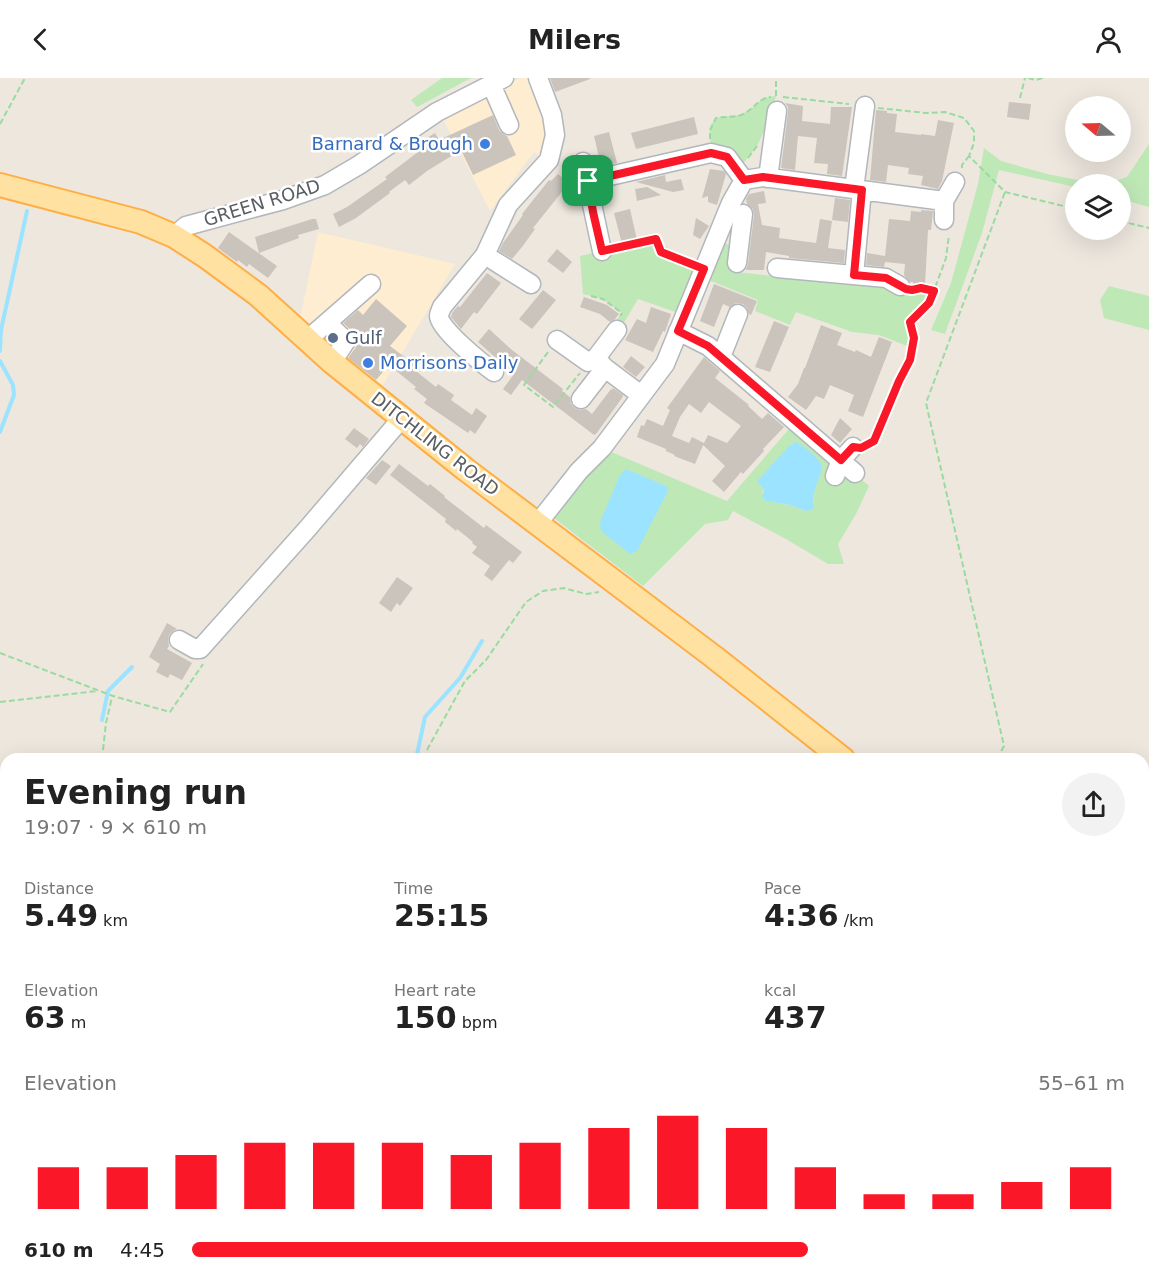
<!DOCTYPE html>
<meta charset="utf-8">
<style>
:root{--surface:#fff;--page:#f2f2f2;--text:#222;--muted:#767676;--accent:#fa1728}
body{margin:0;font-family:"DejaVu Sans",sans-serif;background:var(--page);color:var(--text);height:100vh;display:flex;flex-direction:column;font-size:22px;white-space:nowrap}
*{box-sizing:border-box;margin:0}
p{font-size:20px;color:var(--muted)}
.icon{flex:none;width:33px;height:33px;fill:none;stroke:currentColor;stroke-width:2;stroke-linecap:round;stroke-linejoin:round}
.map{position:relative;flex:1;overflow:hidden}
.panel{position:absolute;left:0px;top:675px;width:1149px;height:531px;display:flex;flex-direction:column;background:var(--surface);border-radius:18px 18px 0 0;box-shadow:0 6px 24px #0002}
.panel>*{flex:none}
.needle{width:39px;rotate:289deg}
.tools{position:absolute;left:1065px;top:18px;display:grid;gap:12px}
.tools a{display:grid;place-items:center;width:66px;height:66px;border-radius:50%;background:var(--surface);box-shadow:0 6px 24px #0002;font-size:30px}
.pin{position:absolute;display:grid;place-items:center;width:51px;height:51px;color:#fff;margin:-26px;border-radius:12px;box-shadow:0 3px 9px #0006}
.round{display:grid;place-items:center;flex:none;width:63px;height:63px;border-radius:32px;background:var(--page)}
.overview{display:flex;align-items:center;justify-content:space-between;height:102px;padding:0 24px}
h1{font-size:33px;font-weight:600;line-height:45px}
.stats{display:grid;grid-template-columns:repeat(3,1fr);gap:9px;height:102px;padding:6px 24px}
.stats div{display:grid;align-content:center}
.stats b{font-size:30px;font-weight:600}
.stats small{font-size:16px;font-weight:400}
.stats p{font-size:16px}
.chart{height:168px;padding:12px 24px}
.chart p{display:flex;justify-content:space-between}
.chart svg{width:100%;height:108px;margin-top:6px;stroke:var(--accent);stroke-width:6}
ul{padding:0 24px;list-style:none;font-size:20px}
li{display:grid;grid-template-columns:96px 72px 1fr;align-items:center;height:45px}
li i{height:15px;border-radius:8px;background:var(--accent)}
header{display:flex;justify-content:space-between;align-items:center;height:78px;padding:0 24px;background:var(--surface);font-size:27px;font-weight:600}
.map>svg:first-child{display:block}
</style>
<header><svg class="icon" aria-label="back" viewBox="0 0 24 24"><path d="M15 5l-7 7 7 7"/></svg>Milers<svg class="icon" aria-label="person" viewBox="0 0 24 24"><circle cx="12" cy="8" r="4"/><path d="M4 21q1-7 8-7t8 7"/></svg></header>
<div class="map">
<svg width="1149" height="1206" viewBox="0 0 1149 1206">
<rect width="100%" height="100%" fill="#ede7de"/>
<path fill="#ffedd1" d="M520,0h8l21,43 -6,30 -3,5 -6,-4 -44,59 -48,-94z
M318,154l137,32 -75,126 -80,-71z"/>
<path fill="#bfe8b7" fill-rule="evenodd" d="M442,0h29l-54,29 -6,-7z
M776,18l-6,23 -13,27 -20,25 -26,-18 -1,-23 2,-7 8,-6 21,-2 14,-9 8,-8z
M1149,66v63l-28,-8 -1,-15h-13l20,-7z
M984,70l17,13 46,13 51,10h-22l-1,3 -76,-17 -17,63 -37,101 -14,-4 20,-47 27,-99z
M656,161l4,9 7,-2 1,8h11l26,10 10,-22 23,4 -2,26 145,16 10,-7 15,8 16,-1 12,3 -5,13 -18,18 3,16 -2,10 -33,-13 -27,-3 -56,-20 -6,13 -35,-14 3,-11 -57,-23 -17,38 -46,-16 -19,32 -7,-5 10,-13 -19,-14 -20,-5 -3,-38z
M1109,208l40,10v34l-45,-12 -4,-18z
M795,344l74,64 -13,28 -18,30 6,20h-16l-42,-25 -53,-28 -5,9 -23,4 -62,62 -97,-74 56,-64 125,53zM822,388c-2,14 -11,25 -8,40l-8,5 -16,-6 -24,-4 -4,-8 2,-4 -6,-8z
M0,806l6,79v117l-6,5z
M324,1200h492l-3,6h-484z"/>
<path fill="#9ce3ff" d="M796,364c9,5 22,15 26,24 -2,15 -11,25 -8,40l-2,4 -6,1 -16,-6 -24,-4 -4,-4 2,-8 -7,-8 32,-35z
M626,391l42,18 -1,6 -30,58 -7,3 -29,-23 -1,-9 20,-47z"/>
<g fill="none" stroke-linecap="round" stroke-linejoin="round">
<path stroke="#9ce3ff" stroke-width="4" d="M0,273l1,-21 26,-119
M0,283l13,24 1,10 -14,37
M102,642l6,-29 24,-24
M416,681l9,-42 35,-39 22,-37
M0,909l4,19h2
M0,982l6,-12
M808,1206l4,-6"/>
</g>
<path fill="#cac4bd" d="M550,0h40v1l-35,13z
M1009,24l22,2 -2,16 -22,-3z
M785,25l18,3 -1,15 28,3 1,-17h21l-10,69 -15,-2 1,-10 -14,-1 3,-25 -19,-2 -3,34 -14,-2 7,-56v-5z
M876,32l11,1v2l10,1 -2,18 26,3v-1l14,2 3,-16 16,3 -12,58 -4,8 -17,-4 2,-9 -15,-2 1,-6 -21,-3 -2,17 -16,-2z
M493,37l6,15 4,4 4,2 9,19 -43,20 -12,-25 -34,21 -18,14 -4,-5 -16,12 1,1 -34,25 -17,9 -6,-13 14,-7 40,-28 -2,-2 37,-28 -3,-6 16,-10 4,7z
M694,39l4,17 -62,15 -5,-16z
M609,54l8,31 -16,3 -7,-30z
M710,91l14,2 2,3 -9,31 -9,-3v-6l-6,2z
M558,96l11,9 -36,45 2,1 -13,18 -10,12 -13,-8 4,-8 20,-28 -1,-1 27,-34 2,1z
M665,97l1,7 15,-3 3,11 -11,2 -37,-10z
M647,109l14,8 -24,6 -2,-12z
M764,113l2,12 -8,1 4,21 18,3 -1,10 37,5 4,-24 12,2 -4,27 17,2 -1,13 -55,-5v-2l-23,-4 -2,18h-18l2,-6 6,-49 -1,-6 -6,-5 -1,-5 3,-5z
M835,120l15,2 -2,22 -16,-2z
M630,131l7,31 -15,4 -8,-31z
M921,132l12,1 -2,19h-3l-3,55 -12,-1v-2h-3l-6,-7 1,-11 -20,-2 -1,5 -18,-2 1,-12 18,3 4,-37 21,2 1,-10 10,1z
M696,140l13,8 -9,13 -7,-4z
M312,141h4l3,10 -21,6 1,3 -40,15 -4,-16z
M229,154l48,34 -9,12 -19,-14 -2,3 -9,-7 -1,2 -19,-14z
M557,171l15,13 -9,11 -16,-12z
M487,195l14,10 -24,31 -3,-2 -13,17 -10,-12 1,-4 6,-7 2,1z
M714,206l43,17 -6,14 -2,-1 -2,-6 -4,-4 -7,-1 -6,4 -7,-3 -9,23 -14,-6z
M543,212l13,10 -24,29 -13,-10z
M584,219l23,8 12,9 -4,5 -5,3 -10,-8 -20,-7z
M376,221l31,27 -17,20 24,18 -2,4 24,19 2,-3 16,11 -3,5 21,15 4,-7 11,8 -12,18 -5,-4 -2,3 -44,-30 3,-4 -13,-10 2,-2 -27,-22 -13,15 -28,-22 8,-11 1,-9 -3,-5 -11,-10 15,-13 5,5z
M651,229l20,7 -6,18 -2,-1 -10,21 -28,-12 12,-21 9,4z
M774,243l15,6 -19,45 -15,-5z
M821,247l21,8 -5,12 18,7 1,-2 15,7 8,-20 13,5 -29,75 -15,-6 6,-16 -24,-10 -6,14 -8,-3 -10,14 -18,-13 10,-13 6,-16h1z
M489,251l23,21 51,39 -1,2 8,6 1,7 4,4 5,2 6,-1 6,5 19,-25 1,1 1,-2 10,7 -1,3 -26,36 -2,1 -72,-55 -11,15 -8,-6 11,-15 -36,-32z
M631,278l14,11 -9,10 -13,-10z
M704,279l16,14 -5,7 34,27 -1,1 14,13 6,-6 16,14 -21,22 1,2 -21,23 -2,-2 -17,20 -12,-11 13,-15 -22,-21 5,-10 19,8 14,-17 -32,-24 -8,11 -12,-9 -9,13 -8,19 17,7 3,-6 12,6 -9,21 -21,-8 1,-1 -9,-4v-2l-29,-12 4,-12 3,1 3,-7 16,7 7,-16 -3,-2z
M840,340l12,11 -12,14 -9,-8z
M354,350l15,11 -6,8 -3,-3 -3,4 -12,-9z
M382,382l9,6 -15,19 -10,-7z
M399,386l29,22 2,-2 15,12 -1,1 40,31 2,-3 36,27 -9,11 -4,-3 -17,21 -8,-6 6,-9 -18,-13 5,-6 -5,-4 1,-1 -16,-13 -1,2 -6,-5 -5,-4 1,-3 -56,-44z
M397,499l16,11 -13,18 -3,-3 -6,9 -12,-9z
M167,545l10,6 -4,2 -4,4 -1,6 1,5 -2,3 25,14 -10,17 -12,-6 -2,4 -12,-6 4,-8 -11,-7z"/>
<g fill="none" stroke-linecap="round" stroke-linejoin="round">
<g stroke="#b2b7bb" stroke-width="21">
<path id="minor" d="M491,6l18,41
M583,84l19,89
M768,100l9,-67
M588,103l123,-28 16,4 17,23 19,-3 181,24
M854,111l11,-83
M944,142v-19l11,-19
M174,158l12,-10 97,-26 42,-15 34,-20 78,-53 67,-34
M485,177l46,29
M737,185l6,-49
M777,190l109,10 14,8
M854,197l8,-85
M327,245l19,18 -14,21
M617,252l-21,28 9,10 36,27
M678,253l30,15 147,127
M307,262l64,-56
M557,262l31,22 8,-4
M721,279l17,-43
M494,294c-11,-8 -55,-43 -55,-56 0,-3 2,-6 3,-9l43,-52 23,-50 41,-45 6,-25 -3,-20 -14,-37
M581,321l24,-31
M835,398l6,-16 12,-13
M538,445l41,-52 23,-23 63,-84 66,-161 13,-23
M179,562l16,9h5l108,-121 94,-110"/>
</g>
<g stroke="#ffae45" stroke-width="26">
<path id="major" d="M0,107l141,37 33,14 31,20 53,39 74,67 133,107 249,188 129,102
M1143,900l6,4"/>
</g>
<path stroke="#99dba0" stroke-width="2" stroke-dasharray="6 3" stroke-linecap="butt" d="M1028,0l8,2 7,-2
M776,18v-18
M783,19l66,7
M1020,20l5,-20
M878,30l48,5 19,-1 19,6 10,13v12l-5,13 36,36 71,17
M0,46l25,-46
M710,61v-9l6,-12c8,-2 17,0 25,-3 13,-5 17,-17 30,-18
M748,80l9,-12
M962,90v-3l7,-9
M1120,143l29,7
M618,170l38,-9 5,13 29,12
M914,211l8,-1 12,3
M591,218l12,3 19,14 -2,3
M548,274l-24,33 29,22 27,-34
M867,367l7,-4 25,-60 11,-21 4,-22 -4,-16 19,-18 17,-46 3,-23
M0,575l113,43 57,16 33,-48
M0,624l97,-11
M102,681l4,-36 6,-26
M425,681l3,-11 37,-67 21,-21 40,-58 17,-11 21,-3 22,6 13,-2
M997,681l7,-13 -78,-343 79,-211
M0,790l6,-4
M0,859l5,29 -5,11
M909,1206l6,-6"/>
<use href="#minor" stroke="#fff" stroke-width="18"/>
<use href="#major" stroke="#ffe1a1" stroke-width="22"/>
</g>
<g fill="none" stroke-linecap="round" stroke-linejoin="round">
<g stroke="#fff" stroke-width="12">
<path id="route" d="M711,75l16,4 17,23 19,-3 99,13 -8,85 32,3 20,11 6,1 9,-2 13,3 -5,12 -19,19 4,16 -4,22 -11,21 -25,60 -13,7 -8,-1 -12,13 -133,-114 -30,-15 26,-62 -43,-17 -5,-13 -54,12 -9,-39 -5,-31z"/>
</g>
<use href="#route" stroke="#fa1728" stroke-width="8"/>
</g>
<g fill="#3f7fe0" stroke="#fff" stroke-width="2">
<circle cx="485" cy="66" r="6"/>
<circle cx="368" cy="285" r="6"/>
</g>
<circle fill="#5c6f8a" stroke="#fff" stroke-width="2" cx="333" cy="260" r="6"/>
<g text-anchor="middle" stroke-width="5" stroke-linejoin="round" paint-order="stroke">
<g font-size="18" fill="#366cbe" stroke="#fff" text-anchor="end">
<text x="473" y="72">Barnard &amp; Brough</text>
<text x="380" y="291" text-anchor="start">Morrisons Daily</text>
</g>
<g font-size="18" fill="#585e62" stroke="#fff">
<text transform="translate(262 125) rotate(-17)" y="6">GREEN ROAD</text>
<text transform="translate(435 366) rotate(38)" y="6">DITCHLING ROAD</text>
</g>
<g font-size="18" fill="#4e5e75" stroke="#fff" text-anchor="start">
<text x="345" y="266">Gulf</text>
</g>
</g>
</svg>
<div class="tools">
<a><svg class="needle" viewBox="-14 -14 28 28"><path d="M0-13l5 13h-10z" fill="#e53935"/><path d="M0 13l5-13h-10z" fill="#767676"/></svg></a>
<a><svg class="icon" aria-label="layers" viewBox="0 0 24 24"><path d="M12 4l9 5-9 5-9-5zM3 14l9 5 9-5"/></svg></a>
</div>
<div class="pin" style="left:588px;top:103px;background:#1e9e55"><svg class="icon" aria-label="arrive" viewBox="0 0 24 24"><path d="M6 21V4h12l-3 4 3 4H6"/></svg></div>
<section class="panel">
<div class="overview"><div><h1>Evening run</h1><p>19:07 · 9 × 610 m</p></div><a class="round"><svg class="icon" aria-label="share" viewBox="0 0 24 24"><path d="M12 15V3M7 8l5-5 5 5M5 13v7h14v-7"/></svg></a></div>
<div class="stats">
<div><p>Distance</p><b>5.49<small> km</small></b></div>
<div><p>Time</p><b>25:15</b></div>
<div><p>Pace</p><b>4:36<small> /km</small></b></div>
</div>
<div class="stats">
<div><p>Elevation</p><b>63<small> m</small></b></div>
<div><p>Heart rate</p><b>150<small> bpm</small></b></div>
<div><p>kcal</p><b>437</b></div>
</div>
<div class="chart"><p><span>Elevation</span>55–61 m</p>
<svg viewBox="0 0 160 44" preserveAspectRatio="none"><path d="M5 44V27M15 44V27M25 44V22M35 44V17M45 44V17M55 44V17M65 44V22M75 44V17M85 44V11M95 44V6M105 44V11M115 44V27M125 44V38M135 44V38M145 44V33M155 44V27"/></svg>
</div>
<ul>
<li><b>610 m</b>4:45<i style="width:66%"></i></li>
</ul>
</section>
</div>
